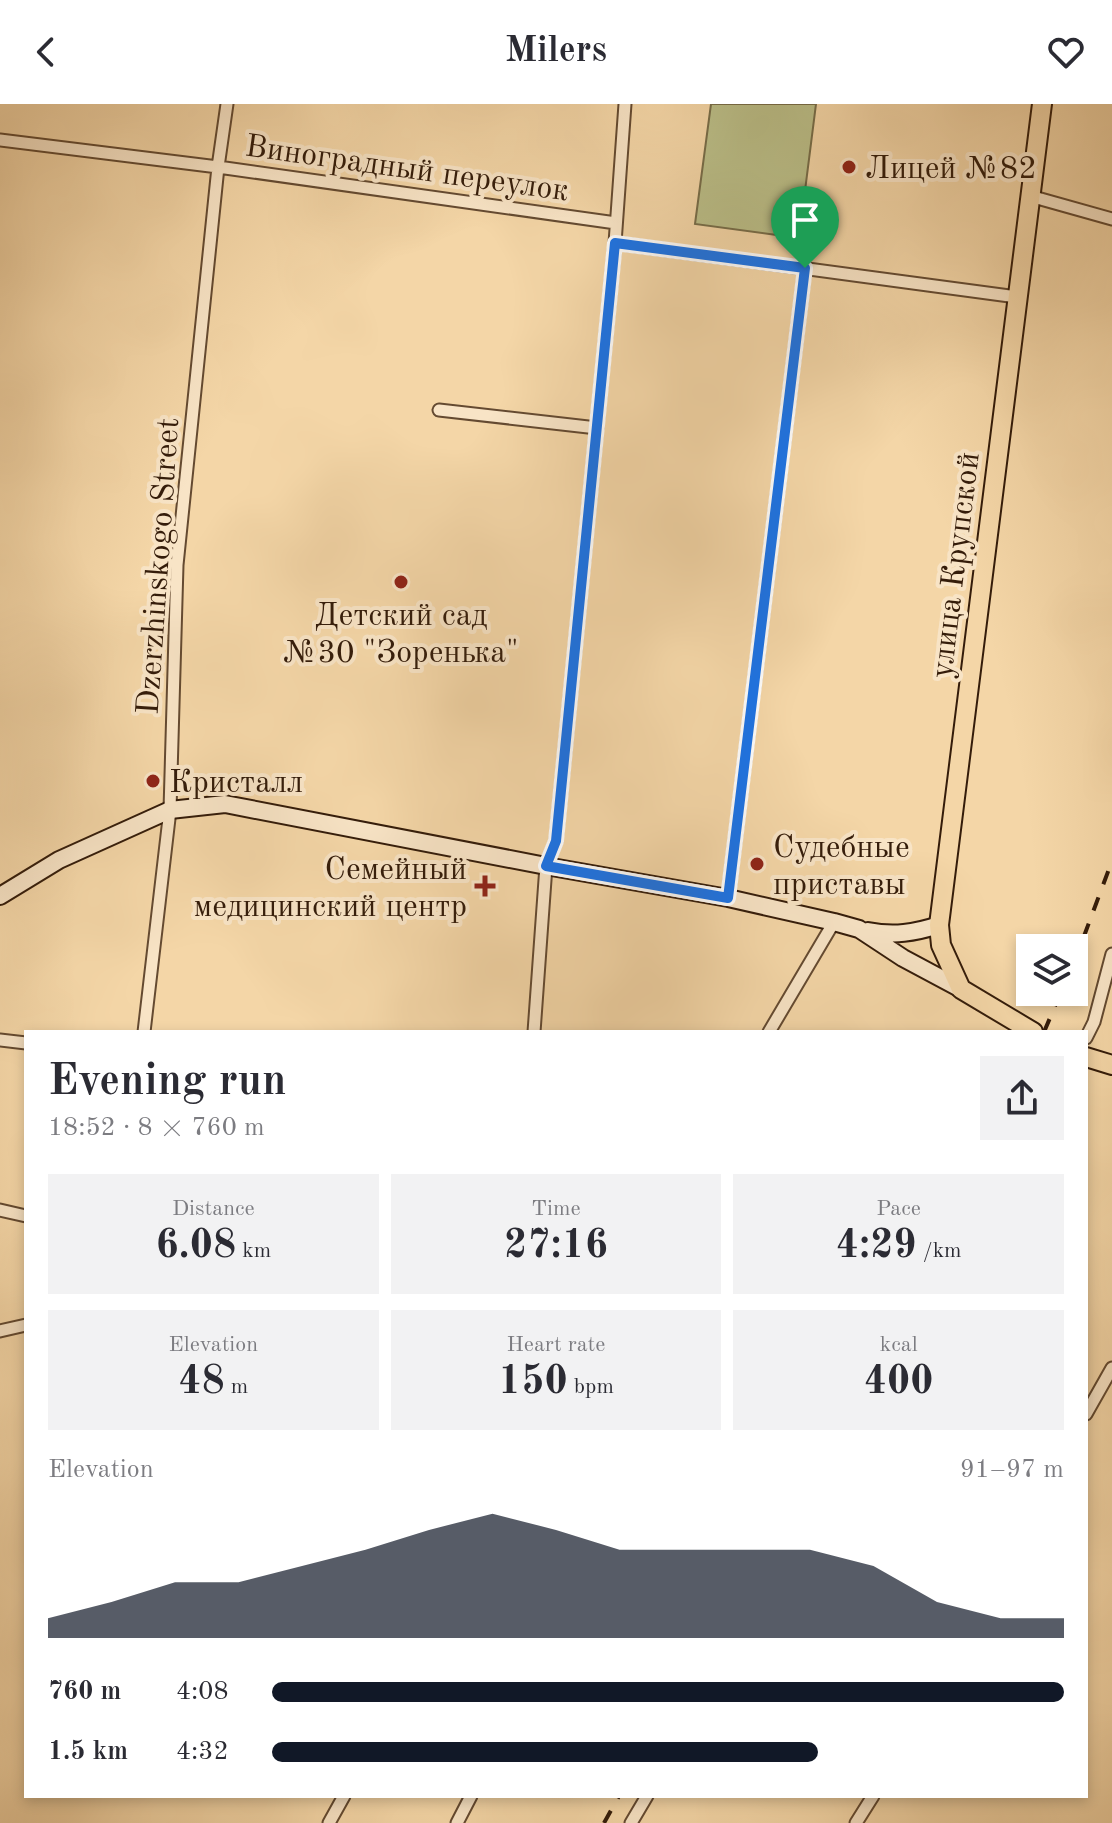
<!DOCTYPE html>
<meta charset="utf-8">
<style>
:root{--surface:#fff;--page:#f2f2f3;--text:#2b2b33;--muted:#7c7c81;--accent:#111827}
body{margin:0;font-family:"Old Standard TT",serif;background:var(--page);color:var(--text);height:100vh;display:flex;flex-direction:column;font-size:30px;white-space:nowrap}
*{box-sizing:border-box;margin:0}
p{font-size:26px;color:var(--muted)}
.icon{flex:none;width:44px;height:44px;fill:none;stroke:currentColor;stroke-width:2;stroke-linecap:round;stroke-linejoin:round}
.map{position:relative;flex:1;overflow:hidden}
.details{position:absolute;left:24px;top:926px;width:1064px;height:768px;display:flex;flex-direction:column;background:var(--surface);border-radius:0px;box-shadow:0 4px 12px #0003}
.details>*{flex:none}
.fabs{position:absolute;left:1016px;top:830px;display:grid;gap:16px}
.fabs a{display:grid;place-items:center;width:72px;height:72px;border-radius:0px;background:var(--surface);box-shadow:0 4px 12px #0003;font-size:40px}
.pin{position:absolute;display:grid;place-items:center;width:68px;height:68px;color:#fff;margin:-82px -34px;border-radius:50% 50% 50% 0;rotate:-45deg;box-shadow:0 0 8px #0007}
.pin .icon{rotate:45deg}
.round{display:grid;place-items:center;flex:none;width:84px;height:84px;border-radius:0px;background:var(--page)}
.summary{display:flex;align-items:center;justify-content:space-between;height:136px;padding:0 24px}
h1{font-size:44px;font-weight:800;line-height:60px}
.metrics{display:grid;grid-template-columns:repeat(3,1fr);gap:12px;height:136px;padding:8px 24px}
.metrics div{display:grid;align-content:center;border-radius:0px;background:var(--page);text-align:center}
.metrics b{font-size:40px;font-weight:800}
.metrics small{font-size:22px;font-weight:400}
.metrics p{font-size:22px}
.chart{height:224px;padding:16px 24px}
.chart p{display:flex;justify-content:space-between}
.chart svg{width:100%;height:144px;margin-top:8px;fill:var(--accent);opacity:.7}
ul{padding:0 24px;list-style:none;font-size:26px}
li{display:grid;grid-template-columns:128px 96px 1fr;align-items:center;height:60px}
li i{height:20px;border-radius:10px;background:var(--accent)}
header{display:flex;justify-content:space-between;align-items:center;height:104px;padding:0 24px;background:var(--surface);font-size:36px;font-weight:800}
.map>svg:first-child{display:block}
</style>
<header><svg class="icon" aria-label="back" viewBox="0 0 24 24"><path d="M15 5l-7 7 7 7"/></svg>Milers<svg class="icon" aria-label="heart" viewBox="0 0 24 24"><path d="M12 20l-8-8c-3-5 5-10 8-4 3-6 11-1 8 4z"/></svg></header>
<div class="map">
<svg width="1112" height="1719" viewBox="0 0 1112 1719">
<rect width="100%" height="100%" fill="#f4d6a7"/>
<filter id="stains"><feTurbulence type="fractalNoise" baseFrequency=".0025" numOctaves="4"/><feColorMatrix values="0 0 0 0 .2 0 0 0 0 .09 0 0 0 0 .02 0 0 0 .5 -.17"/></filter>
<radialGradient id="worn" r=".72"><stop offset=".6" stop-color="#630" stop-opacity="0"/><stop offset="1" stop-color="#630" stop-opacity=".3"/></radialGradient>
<path fill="#babe88" stroke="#776d49" stroke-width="2" d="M711,0h105l-17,134 -104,-14z"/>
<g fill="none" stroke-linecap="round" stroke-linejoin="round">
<g stroke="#644a31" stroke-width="15">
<path id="street" d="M0,36l218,27 398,56
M1030,92l82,23
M615,139l402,54
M439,306l158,18
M728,794l77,-630
M144,928l26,-222 7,-245 41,-398 9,-63
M534,928l12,-166 10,-25 59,-598 10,-139
M769,928l65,-110
M1086,934l8,-16 18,-68
M0,936l26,3
M0,1106l26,6
M0,1227l26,-6
M1086,1310l26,-46
M329,1719l15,-27
M457,1719l14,-27
M631,1719l16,-27
M856,1719l17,-27"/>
</g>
<g stroke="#341c0a" stroke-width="20">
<path id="secondary" d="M0,792l59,-36 111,-50 55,-6 321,62 182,32 106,24 25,7 44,29 58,31
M868,827c26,5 46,2 71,-6"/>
</g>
<g stroke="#341c0a" stroke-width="22">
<path id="primary" d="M1033,928l-72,-43 -20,-44 -2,-20 103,-821
M1086,953l26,8"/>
</g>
<use href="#street" stroke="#f8e4c6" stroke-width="11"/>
<use href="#secondary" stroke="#f8e4c6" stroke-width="16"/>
<use href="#primary" stroke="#f4d6a7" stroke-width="18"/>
<path stroke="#341c0a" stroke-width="4" stroke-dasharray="14 14" stroke-linecap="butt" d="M1074,859l38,-102
M1044,928l17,-40
M604,1719l15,-27"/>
</g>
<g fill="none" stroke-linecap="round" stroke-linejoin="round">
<g stroke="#fff" stroke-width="16">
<path id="route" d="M615,139l190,25 -77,630 -182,-32 10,-25z"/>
</g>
<use href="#route" stroke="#1a73e8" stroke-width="10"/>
</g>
<g fill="#8f2418" stroke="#f8e4c6" stroke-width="3">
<circle cx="849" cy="63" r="8"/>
<circle cx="401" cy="478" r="8"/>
<circle cx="153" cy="677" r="8"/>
<circle cx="757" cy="760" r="8"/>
<path d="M481 770h8v8h8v8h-8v8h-8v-8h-8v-8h8z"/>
</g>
<g text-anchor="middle" stroke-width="8" stroke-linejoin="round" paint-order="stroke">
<g font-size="32" fill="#341c0a" stroke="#f8e4c6">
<text transform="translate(407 63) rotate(8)" y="11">Виноградный переулок</text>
<text transform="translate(954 461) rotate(-83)" y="11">улица Крупской</text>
<text transform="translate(157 462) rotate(-86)" y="11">Dzerzhinskogo Street</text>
</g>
<g font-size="32" fill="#341c0a" stroke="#f8e4c6" text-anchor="start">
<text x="865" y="74">Лицей №82</text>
<text x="401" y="521" text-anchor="middle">Детский сад<tspan x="401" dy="37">№30 "Зоренька"</tspan></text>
<text x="169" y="688">Кристалл</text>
<text x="773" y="753">Судебные<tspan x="773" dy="37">приставы</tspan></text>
<text x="467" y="775" text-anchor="end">Семейный<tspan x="467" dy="37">медицинский центр</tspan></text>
</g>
</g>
<rect width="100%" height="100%" filter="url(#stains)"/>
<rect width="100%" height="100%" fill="url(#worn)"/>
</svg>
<div class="fabs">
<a><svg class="icon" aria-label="layers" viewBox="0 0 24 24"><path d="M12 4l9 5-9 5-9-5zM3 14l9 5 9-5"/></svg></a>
</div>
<div class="pin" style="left:805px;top:164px;background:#1e9e55"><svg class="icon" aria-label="arrive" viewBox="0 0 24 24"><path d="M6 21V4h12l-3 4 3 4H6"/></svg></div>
<section class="details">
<div class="summary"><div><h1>Evening run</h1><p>18:52 · 8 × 760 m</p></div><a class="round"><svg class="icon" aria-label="share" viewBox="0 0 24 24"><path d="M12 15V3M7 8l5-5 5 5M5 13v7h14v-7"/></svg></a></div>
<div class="metrics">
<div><p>Distance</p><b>6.08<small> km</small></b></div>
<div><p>Time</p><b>27:16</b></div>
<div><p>Pace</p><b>4:29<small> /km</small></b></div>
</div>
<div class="metrics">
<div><p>Elevation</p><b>48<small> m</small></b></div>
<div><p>Heart rate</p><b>150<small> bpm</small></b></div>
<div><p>kcal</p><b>400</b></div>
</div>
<div class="chart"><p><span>Elevation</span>91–97 m</p>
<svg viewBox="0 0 160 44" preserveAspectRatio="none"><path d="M0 44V38L10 33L20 27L30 27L40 22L50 17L60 11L70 6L80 11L90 17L100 17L110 17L120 17L130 22L140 33L150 38L160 38V44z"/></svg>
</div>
<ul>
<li><b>760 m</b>4:08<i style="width:100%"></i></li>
<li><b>1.5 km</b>4:32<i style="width:69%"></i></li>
</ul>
</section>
</div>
